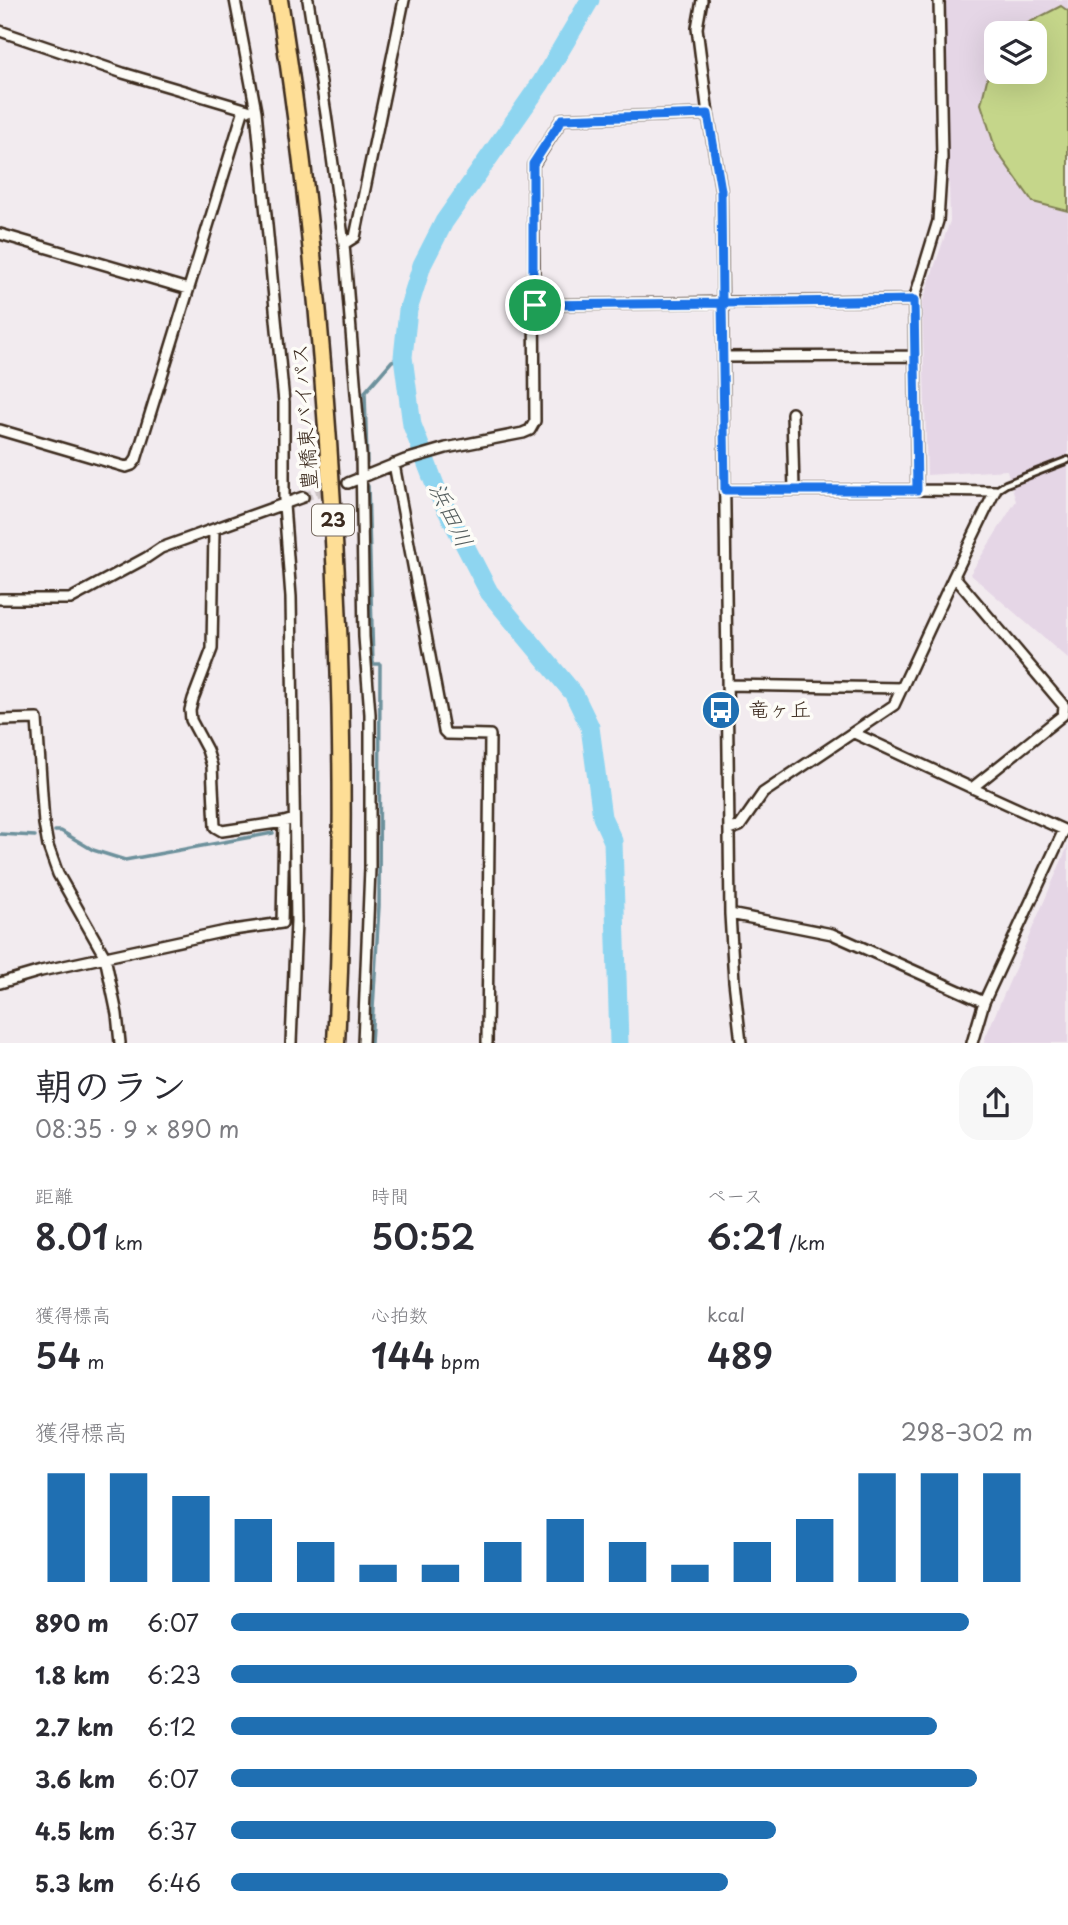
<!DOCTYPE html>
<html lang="ja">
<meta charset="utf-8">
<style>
:root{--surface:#fff;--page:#f7f7f7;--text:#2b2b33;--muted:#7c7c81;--accent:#1f6fb2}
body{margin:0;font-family:"Playpen Sans","Klee One",sans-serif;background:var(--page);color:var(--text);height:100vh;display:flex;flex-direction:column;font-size:26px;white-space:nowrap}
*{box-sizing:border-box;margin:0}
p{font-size:23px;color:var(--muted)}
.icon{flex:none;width:38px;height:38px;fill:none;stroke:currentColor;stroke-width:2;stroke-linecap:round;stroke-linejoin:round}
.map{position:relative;height:1043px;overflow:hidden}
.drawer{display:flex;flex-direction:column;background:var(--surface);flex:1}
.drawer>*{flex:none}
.controls{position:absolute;left:984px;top:21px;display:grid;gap:14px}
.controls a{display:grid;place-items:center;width:63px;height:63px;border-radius:14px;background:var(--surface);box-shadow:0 7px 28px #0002;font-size:35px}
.pin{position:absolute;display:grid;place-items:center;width:60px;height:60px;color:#fff;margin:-30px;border:4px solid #fff;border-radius:50%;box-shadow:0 2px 7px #0007}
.round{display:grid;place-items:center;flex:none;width:74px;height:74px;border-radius:21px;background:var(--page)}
.summary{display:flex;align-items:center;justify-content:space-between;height:119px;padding:0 35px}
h1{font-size:38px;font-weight:600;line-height:52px}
.stats{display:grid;grid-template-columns:repeat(3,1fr);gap:10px;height:119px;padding:7px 35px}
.stats div{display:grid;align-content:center}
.stats b{font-size:35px;font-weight:600}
.stats small{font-size:19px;font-weight:400}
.stats p{font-size:19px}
.chart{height:196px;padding:14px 35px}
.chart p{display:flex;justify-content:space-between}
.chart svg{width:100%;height:126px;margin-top:7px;stroke:var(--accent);stroke-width:6}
ul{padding:0 35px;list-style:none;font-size:23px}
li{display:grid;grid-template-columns:112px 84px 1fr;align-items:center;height:52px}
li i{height:18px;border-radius:9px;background:var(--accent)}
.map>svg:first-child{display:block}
</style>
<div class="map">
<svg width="1068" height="1043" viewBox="0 0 1068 1043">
<rect width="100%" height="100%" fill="#f2ebef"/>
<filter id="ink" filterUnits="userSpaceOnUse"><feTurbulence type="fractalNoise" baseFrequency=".0143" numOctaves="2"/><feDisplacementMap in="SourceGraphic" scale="14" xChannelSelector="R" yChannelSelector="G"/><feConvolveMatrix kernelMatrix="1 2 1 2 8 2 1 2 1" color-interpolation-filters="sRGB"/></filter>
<g filter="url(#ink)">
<path fill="#e5d6e6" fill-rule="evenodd" d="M944,0h124v659l-98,-85 46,-73 -9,-31 -80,5 -5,-172 28,-82zM996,33h38v39h-38z
M1068,846v197h-84l1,-5z"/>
<path fill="#c5d68a" stroke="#808054" stroke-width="2" d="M1061,6l7,5v200l-35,-9 -37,-52 -15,-46 11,-45 4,-4v17h38v-39h-17l9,-9z"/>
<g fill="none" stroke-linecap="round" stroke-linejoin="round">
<path stroke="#6d919c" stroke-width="3.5" d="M367,463l-2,-71 27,-31 11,-4
M368,486l5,178h7l-1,242 -8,137
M55,831h6l32,19 32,10 148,-27
M0,834l35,2"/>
<path stroke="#8ed5f0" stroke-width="19" d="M590,0l-49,83 -97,139 -22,43 -14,45 -5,47 9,68 26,68 51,99 85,102 16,33 12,90 11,24 6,202"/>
<path stroke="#cdc4c5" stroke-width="9" stroke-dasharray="9 4.5" stroke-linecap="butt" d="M303,497l45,-14"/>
<g stroke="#3b2a1e" stroke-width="10">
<path id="service" d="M995,491l11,-7 62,-24"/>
</g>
<g stroke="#3b2a1e" stroke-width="14">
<path id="minor" d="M235,0l21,111 28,291v103l7,92 5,324 -5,122
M308,0l18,114 18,130 17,211 3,182 6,77v154l-7,175
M702,0l-5,28 11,86 13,76 9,724 4,67 7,62
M939,0l3,158 -4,63 -24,79 3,190 78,1 -41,85 110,130 -1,9 -91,73 92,42 -80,172 -12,41
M0,31l123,42 125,37
M0,234l188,55
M344,244l11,-7 49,-237
M535,305l379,-5
M723,357l191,-1
M792,413l2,77
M0,430l126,37 6,-2 4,-5 108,-351
M394,464l50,267 3,3 43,1 -3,308
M348,483l57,-23 41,-12 77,-15 7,-3 5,-9 -2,-256 29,-46 146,-5
M725,490h192
M214,530l-2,119 -19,50 -3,11 1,10 16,30 5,16 3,61 7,4 62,-9
M0,599h70l76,-41 15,-10 142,-51
M727,685l175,3
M0,720l37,-1 7,105 4,22 10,28 47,83 12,57 3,29
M854,733l118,55
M729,830l11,-4 23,-33 131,-88 60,-129
M730,914l102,20 152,68
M0,983l41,-12 185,-40 56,-8 2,-101 10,-3"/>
</g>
<g stroke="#3b2a1e" stroke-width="21">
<path id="trunk" d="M279,0c27,167 43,335 53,504 11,180 13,359 4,539"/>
</g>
<use href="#service" stroke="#fdfcf7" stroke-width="4.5"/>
<use href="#minor" stroke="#fdfcf7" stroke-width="9"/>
<use href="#trunk" stroke="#fede96" stroke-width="16"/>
</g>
</g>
<g fill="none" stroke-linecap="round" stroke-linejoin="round" filter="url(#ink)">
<g stroke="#fff" stroke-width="14">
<path id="route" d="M535,305l187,-2 3,187h192l-3,-190 -192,3 -1,-113 -13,-76 -146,5 -29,45v123l2,18"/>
</g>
<use href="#route" stroke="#1a73e8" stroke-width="9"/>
</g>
<defs>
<g id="bus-disc" transform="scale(2.0125)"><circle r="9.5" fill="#1f6fb2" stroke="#fdfcf7"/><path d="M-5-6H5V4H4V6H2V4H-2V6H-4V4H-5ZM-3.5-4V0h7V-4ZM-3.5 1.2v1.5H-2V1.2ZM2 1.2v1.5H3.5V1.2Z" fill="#fff"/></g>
</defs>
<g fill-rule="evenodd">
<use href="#bus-disc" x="721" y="710"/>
</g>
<g text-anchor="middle" stroke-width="7" stroke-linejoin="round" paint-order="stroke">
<rect fill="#fdfcf7" stroke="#75695f" stroke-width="2" x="312" y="504.5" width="42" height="31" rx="5"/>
<g font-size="19" font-weight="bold" fill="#3b2a1e">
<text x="333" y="527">23</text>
</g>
<g font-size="21" fill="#3b2a1e" stroke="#fdfcf7">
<text transform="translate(305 417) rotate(-94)" y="7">豊橋東バイパス</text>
</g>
<g font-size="21" fill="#3b2a1e" stroke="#fdfcf7" text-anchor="start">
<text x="748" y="717">竜ヶ丘</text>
</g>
<g font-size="23" font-style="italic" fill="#545d5d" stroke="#fdfcf7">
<text transform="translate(451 515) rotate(64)" y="8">浜田川</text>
</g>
</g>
</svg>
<div class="controls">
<a><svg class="icon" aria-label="layers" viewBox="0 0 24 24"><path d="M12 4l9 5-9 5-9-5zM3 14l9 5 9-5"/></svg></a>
</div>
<div class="pin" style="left:535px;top:305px;background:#1e9e55"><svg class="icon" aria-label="arrive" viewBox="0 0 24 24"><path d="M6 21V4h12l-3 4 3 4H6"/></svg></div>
</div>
<section class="drawer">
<div class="summary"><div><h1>朝のラン</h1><p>08:35 · 9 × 890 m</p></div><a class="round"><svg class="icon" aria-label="share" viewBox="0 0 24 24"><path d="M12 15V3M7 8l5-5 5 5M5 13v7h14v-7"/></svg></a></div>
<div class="stats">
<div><p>距離</p><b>8.01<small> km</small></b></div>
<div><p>時間</p><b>50:52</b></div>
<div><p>ペース</p><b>6:21<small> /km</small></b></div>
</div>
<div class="stats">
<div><p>獲得標高</p><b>54<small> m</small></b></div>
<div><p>心拍数</p><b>144<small> bpm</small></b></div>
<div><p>kcal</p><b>489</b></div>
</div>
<div class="chart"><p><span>獲得標高</span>298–302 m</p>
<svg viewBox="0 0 160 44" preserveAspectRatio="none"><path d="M5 44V6M15 44V6M25 44V14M35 44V22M45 44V30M55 44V38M65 44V38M75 44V30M85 44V22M95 44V30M105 44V38M115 44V30M125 44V22M135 44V6M145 44V6M155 44V6"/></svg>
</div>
<ul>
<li><b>890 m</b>6:07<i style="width:92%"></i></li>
<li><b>1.8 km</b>6:23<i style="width:78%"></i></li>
<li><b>2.7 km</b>6:12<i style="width:88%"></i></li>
<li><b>3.6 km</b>6:07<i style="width:93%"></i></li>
<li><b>4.5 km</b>6:37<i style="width:68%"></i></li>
<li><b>5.3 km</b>6:46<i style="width:62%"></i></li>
</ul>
</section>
